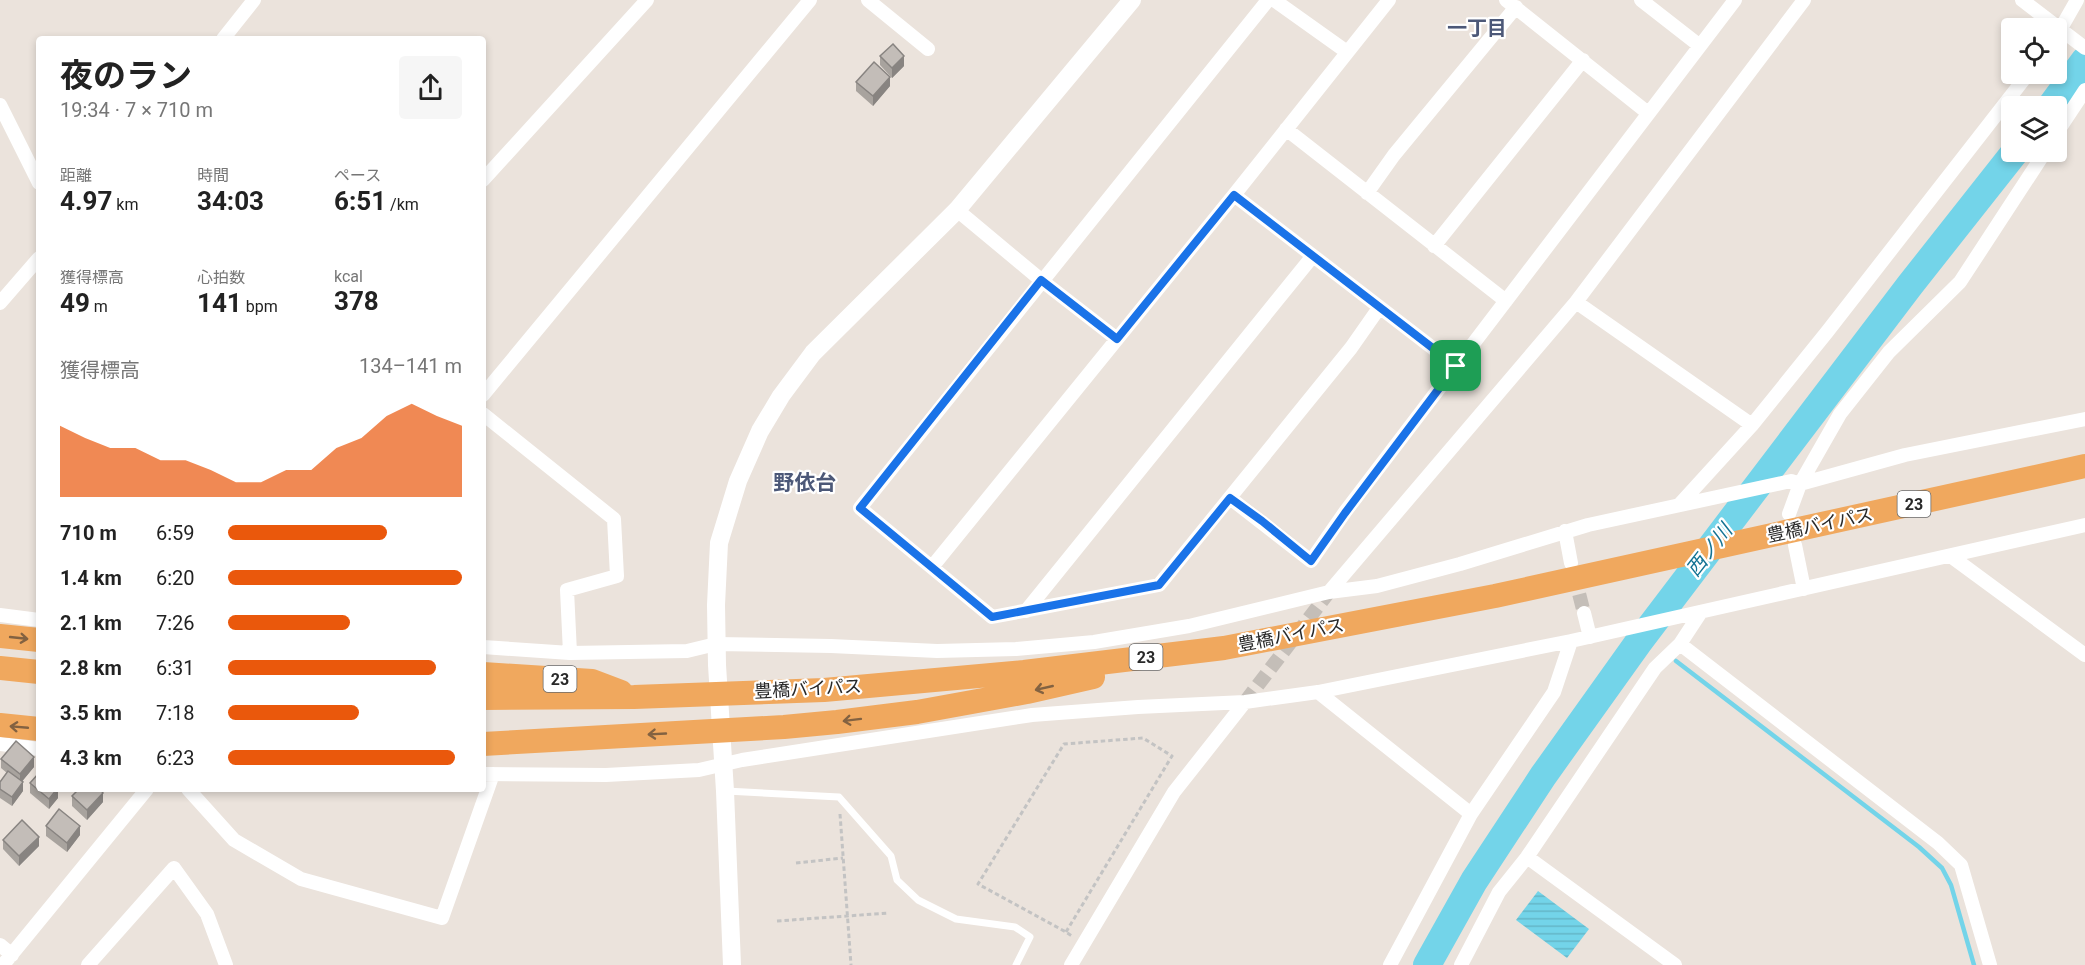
<!DOCTYPE html>
<html lang="ja">
<meta charset="utf-8">
<style>
:root{--surface:#fff;--page:#f6f6f6;--text:#222;--muted:#767676;--accent:#ea580c}
body{margin:0;font-family:Roboto,"Noto Sans JP",sans-serif;background:var(--page);color:var(--text);height:100vh;display:flex;flex-direction:column;font-size:22px;white-space:nowrap}
*{box-sizing:border-box;margin:0}
p{font-size:20px;color:var(--muted)}
.icon{flex:none;width:33px;height:33px;fill:none;stroke:currentColor;stroke-width:2;stroke-linecap:round;stroke-linejoin:round}
.map{position:relative;flex:1;overflow:hidden}
.drawer{position:absolute;left:36px;top:36px;width:450px;height:756px;display:flex;flex-direction:column;background:var(--surface);border-radius:6px;box-shadow:0 3px 9px #0003}
.drawer>*{flex:none}
.controls{position:absolute;left:2001px;top:18px;display:grid;gap:12px}
.controls a{display:grid;place-items:center;width:66px;height:66px;border-radius:6px;background:var(--surface);box-shadow:0 3px 9px #0003;font-size:30px}
.pin{position:absolute;display:grid;place-items:center;width:51px;height:51px;color:#fff;margin:-26px;border-radius:12px;box-shadow:0 3px 9px #0006}
.round{display:grid;place-items:center;flex:none;width:63px;height:63px;border-radius:6px;background:var(--page)}
.summary{display:flex;align-items:center;justify-content:space-between;height:102px;padding:0 24px}
h1{font-size:33px;font-weight:700;line-height:45px}
.metrics{display:grid;grid-template-columns:repeat(3,1fr);gap:9px;height:102px;padding:6px 24px}
.metrics div{display:grid;align-content:center}
.metrics b{font-size:26px;font-weight:700}
.metrics small{font-size:16px;font-weight:400}
.metrics p{font-size:16px}
.chart{height:168px;padding:12px 24px}
.chart p{display:flex;justify-content:space-between}
.chart svg{width:100%;height:108px;margin-top:6px;fill:var(--accent);opacity:.7}
ul{padding:0 24px;list-style:none;font-size:20px}
li{display:grid;grid-template-columns:96px 72px 1fr;align-items:center;height:45px}
li i{height:15px;border-radius:8px;background:var(--accent)}
.map>svg:first-child{display:block}
</style>
<div class="map">
<svg width="2085" height="965" viewBox="0 0 2085 965">
<defs>
<pattern id="water-rules" width="6" height="5" patternUnits="userSpaceOnUse" patternTransform="scale(1.5)"><rect width="6" height="5" fill="#73d4e9"/><path d="M0 2.5h6" fill="none" stroke="#64b6c8"/></pattern>
</defs>
<rect width="100%" height="100%" fill="#ebe3dc"/>
<path fill="url(#water-rules)" d="M1538,891l51,38 -22,29 -51,-38z"/>
<g fill="none" stroke-linecap="round" stroke-linejoin="round">
<path stroke="#73d4e9" stroke-width="4.5" d="M1676,661l243,186 23,21 9,17 23,80"/>
<path stroke="#73d4e9" stroke-width="28" d="M2051,106l34,-46
M1427,965l47,-84 69,-105 95,-133 272,-358 105,-133"/>
<path stroke="#c4beb8" stroke-width="14" stroke-dasharray="14 7" stroke-linecap="butt" d="M1574,574l10,39
M1245,702l84,-110"/>
<path stroke="#c3c3c3" stroke-width="3" stroke-dasharray="4.5 3" stroke-linecap="butt" d="M840,814l11,151
M796,863l47,-5
M777,921l112,-8
M1066,932l106,-176 -29,-18 -79,6 -86,140 88,48 6,4"/>
<path stroke="#fff" stroke-width="7" d="M726,791l113,6 52,59 6,24 21,20 38,19 59,8 15,10 -14,28"/>
<path stroke="#fff" stroke-width="14" d="M868,0l60,49
M1268,0l-408,508 132,109 167,-32 192,-237 28,-40
M1274,0l73,52
M1506,0l142,113
M1641,0l59,46
M2022,0l63,48
M2056,37l21,-37
M223,39l31,-39
M0,105l39,78
M1286,129l220,172
M2056,134l29,-44
M483,180l164,-180
M1367,193l27,-38 122,-148
M1234,195l222,171
M957,210l84,70 76,59
M1434,246l149,-186
M1576,302l176,123
M0,303l39,-45
M483,395l327,-395
M483,414l131,105 3,57 -50,14 3,63
M1230,498l81,63 34,-49 390,-512
M1680,504l72,-79 75,-93 201,-258
M1789,514l11,-30 40,-70 49,-62 71,-70 85,-130
M1565,531l6,32
M1795,545l9,44
M1952,557l133,98
M932,567l302,-372 155,-195
M1329,592l247,-290 228,-302
M1026,611l286,-354
M1584,613l6,24
M0,615l39,5
M1680,644l258,199 23,22 29,100
M483,647l87,6 117,-2 29,-7 115,2 106,5 79,-2 78,-7 95,-16 140,-34 48,-6 83,-22 128,-39 203,-44 9,3 105,-29 180,-36
M1318,692l153,122
M0,744l39,5
M483,774l123,1 93,-5 43,-10 290,-45 106,-8 107,-5 73,-10 253,-51 514,-116
M188,789l46,51 67,39 141,39 51,-144
M1527,857l148,108
M0,945l12,10
M3,965l144,-176
M88,965l86,-97 33,46 19,51
M1071,965l103,-173 71,-90
M1390,965l81,-151 83,-122 17,-51
M1461,965l38,-73 28,-35 128,-189 25,-24 21,-32"/>
<path stroke="#fff" stroke-width="18" d="M732,965l-7,-174 -8,-126 -1,-60 3,-62 19,-62 22,-50 21,-35 32,-43 144,-143 175,-210"/>
<path stroke="#f0a85e" stroke-width="24" d="M0,636l39,4
M0,668l39,4
M483,674l109,7 29,11
M483,698l151,-1 190,-7 200,-18 200,-24 271,-52 590,-130
M0,725l39,4
M483,744l301,-17 53,-5 80,-10 110,-20 66,-15"/>
</g>
<path fill="#a8a39e" d="M880,56l24,10 -12,12 -12,-13z
M856,82l34,4 -17,20 -17,-15z
M1,759l33,8 -12,14 1,10 -11,15 -12,-8v-16l7,-9 -6,-5z
M30,783l28,15 -9,11 -19,-16z
M72,796l31,6 -16,18 -15,-14z
M46,826l34,9 -13,17 -21,-16z
M3,840l36,6 -20,20 -16,-17z"/>
<path fill="#888481" d="M904,56v10l-12,12v-10z
M890,77v9l-17,20v-10z
M34,757v10l-14,17v-10z
M23,782v9l-11,15v-9z
M58,789v9l-9,11v-10z
M103,793v9l-16,18v-10z
M80,826v9l-13,17v-9z
M39,837v9l-20,20v-10z"/>
<path fill="#c3bdb8" stroke="#888481" stroke-width="1.5" d="M893,44l11,12 -12,12 -12,-12z
M874,62l16,15 -17,19 -17,-14z
M16,741l18,16 -14,17 -19,-15z
M8,771l15,11 -11,15 -12,-8v-7z
M39,773v16h18l-8,10 -19,-16z
M79,789h21l3,4 -16,17 -15,-14z
M59,809l21,17 -13,17 -21,-17z
M22,820l17,17 -20,19 -16,-16z"/>
<defs><path id="oneway-shaft" d="M-6 0H5M1.5-3L5.5 0L1.5 3" fill="none" stroke-width="1.6" stroke-linecap="round" stroke-linejoin="round" transform="scale(1.5)"/></defs>
<g stroke="#836241">
<use href="#oneway-shaft" transform="translate(19 638) rotate(6)"/>
<use href="#oneway-shaft" transform="translate(1044 688) rotate(167)"/>
<use href="#oneway-shaft" transform="translate(852 720) rotate(173)"/>
<use href="#oneway-shaft" transform="translate(19 727) rotate(-175)"/>
<use href="#oneway-shaft" transform="translate(657 734) rotate(177)"/>
</g>
<g fill="none" stroke-linecap="round" stroke-linejoin="round">
<g stroke="#fff" stroke-width="12">
<path id="route" d="M1234,195l222,171 -111,147 -34,48 -49,-40 -32,-23 -71,87 -167,32 -132,-109 181,-228 76,59z"/>
</g>
<use href="#route" stroke="#1a73e8" stroke-width="8"/>
</g>
<g text-anchor="middle" stroke-width="4.5" stroke-linejoin="round" paint-order="stroke">
<g fill="#fff" stroke="#696969" stroke-width="1.5">
<rect x="1897.5" y="491" width="33" height="26" rx="4.5"/>
<rect x="1129.5" y="644" width="33" height="26" rx="4.5"/>
<rect x="543.5" y="666" width="33" height="26" rx="4.5"/>
</g>
<g font-size="16" font-weight="bold" fill="#292929">
<text x="1914" y="510">23</text>
<text x="1146" y="663">23</text>
<text x="560" y="685">23</text>
</g>
<g font-size="18" fill="#292929" stroke="#fff">
<text transform="translate(1820 525) rotate(-12)" y="6">豊橋バイパス</text>
<text transform="translate(1291 635) rotate(-11)" y="6">豊橋バイパス</text>
<text transform="translate(808 689) rotate(-3)" y="6">豊橋バイパス</text>
</g>
<g font-size="20" font-weight="bold" fill="#4c5878" stroke="#fff">
<text x="1477" y="35">一丁目</text>
</g>
<g font-size="20" font-style="italic" fill="#137393" stroke="#fff">
<text transform="translate(1709 550) rotate(-52)" y="7">西ノ川</text>
</g>
<g font-size="21" font-weight="bold" fill="#4c5878" stroke="#fff">
<text x="805" y="490">野依台</text>
</g>
</g>
</svg>
<div class="controls">
<a><svg class="icon" aria-label="locate" viewBox="0 0 24 24"><circle cx="12" cy="12" r="6"/><path d="M12 2v4M12 18v4M2 12h4M18 12h4"/></svg></a>
<a><svg class="icon" aria-label="layers" viewBox="0 0 24 24"><path d="M12 4l9 5-9 5-9-5zM3 14l9 5 9-5"/></svg></a>
</div>
<div class="pin" style="left:1456px;top:366px;background:#1e9e55"><svg class="icon" aria-label="arrive" viewBox="0 0 24 24"><path d="M6 21V4h12l-3 4 3 4H6"/></svg></div>
<section class="drawer">
<div class="summary"><div><h1>夜のラン</h1><p>19:34 · 7 × 710 m</p></div><a class="round"><svg class="icon" aria-label="share" viewBox="0 0 24 24"><path d="M12 15V3M7 8l5-5 5 5M5 13v7h14v-7"/></svg></a></div>
<div class="metrics">
<div><p>距離</p><b>4.97<small> km</small></b></div>
<div><p>時間</p><b>34:03</b></div>
<div><p>ペース</p><b>6:51<small> /km</small></b></div>
</div>
<div class="metrics">
<div><p>獲得標高</p><b>49<small> m</small></b></div>
<div><p>心拍数</p><b>141<small> bpm</small></b></div>
<div><p>kcal</p><b>378</b></div>
</div>
<div class="chart"><p><span>獲得標高</span>134–141 m</p>
<svg viewBox="0 0 160 44" preserveAspectRatio="none"><path d="M0 44V15L10 20L20 24L30 24L40 29L50 29L60 33L70 38L80 38L90 33L100 33L110 24L120 20L130 11L140 6L150 11L160 15V44z"/></svg>
</div>
<ul>
<li><b>710 m</b>6:59<i style="width:68%"></i></li>
<li><b>1.4 km</b>6:20<i style="width:100%"></i></li>
<li><b>2.1 km</b>7:26<i style="width:52%"></i></li>
<li><b>2.8 km</b>6:31<i style="width:89%"></i></li>
<li><b>3.5 km</b>7:18<i style="width:56%"></i></li>
<li><b>4.3 km</b>6:23<i style="width:97%"></i></li>
</ul>
</section>
</div>
